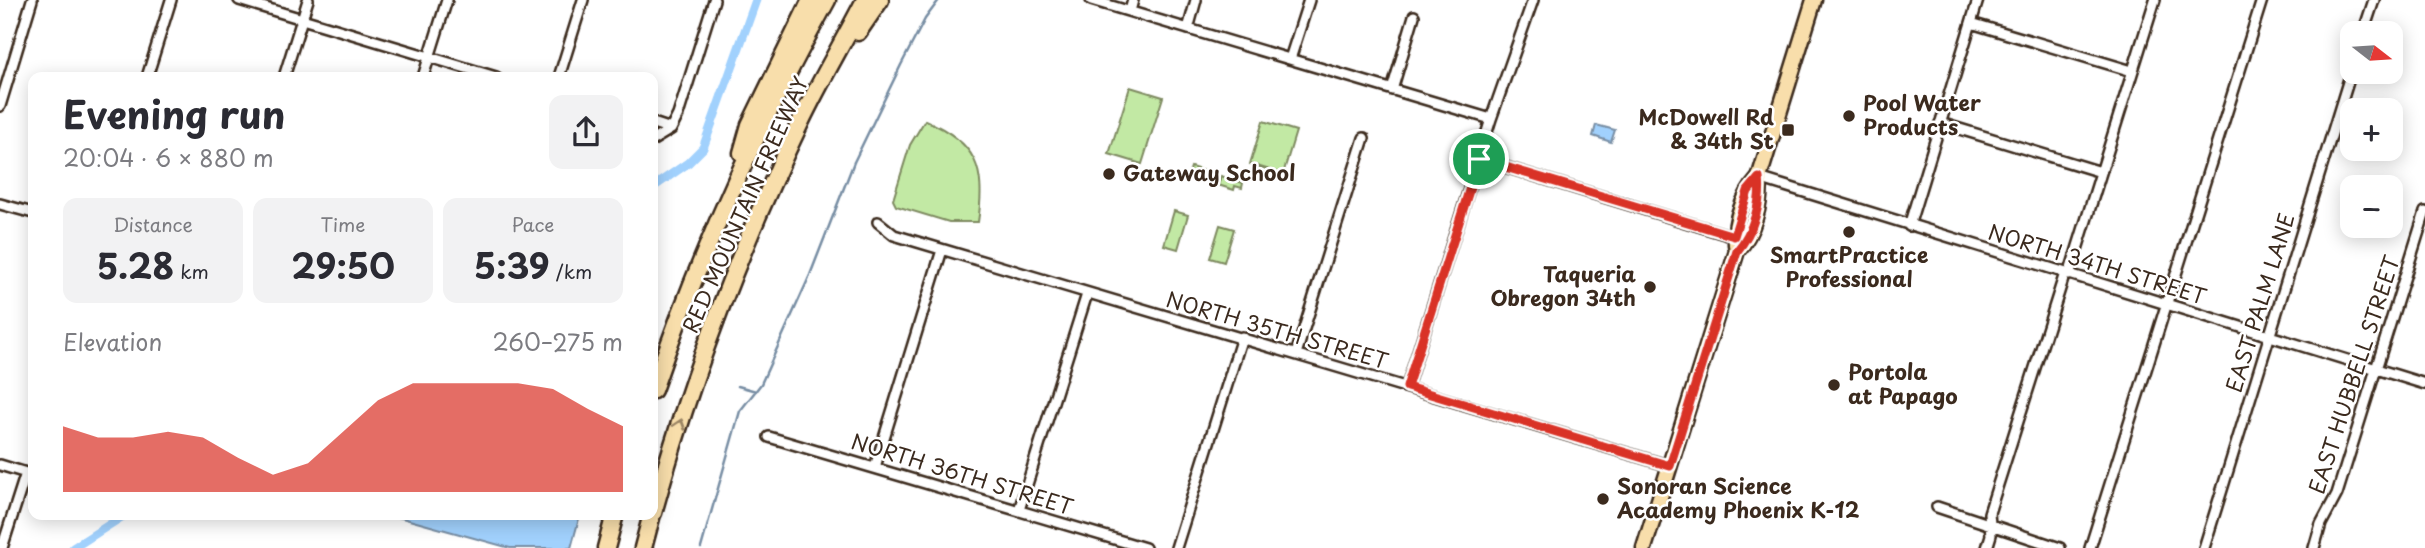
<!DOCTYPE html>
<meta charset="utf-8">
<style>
:root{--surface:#fff;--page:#f2f2f3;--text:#2b2b33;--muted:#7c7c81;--accent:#d93025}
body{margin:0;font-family:"Playpen Sans",sans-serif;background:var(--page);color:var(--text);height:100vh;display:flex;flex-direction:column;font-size:26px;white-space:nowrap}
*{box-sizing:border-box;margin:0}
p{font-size:23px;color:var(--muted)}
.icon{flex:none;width:38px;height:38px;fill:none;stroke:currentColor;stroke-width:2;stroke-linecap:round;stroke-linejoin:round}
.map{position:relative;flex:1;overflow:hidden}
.panel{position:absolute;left:28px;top:72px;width:630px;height:448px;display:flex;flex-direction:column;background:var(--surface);border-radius:14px;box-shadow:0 4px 18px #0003}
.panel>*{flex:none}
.needle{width:46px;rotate:107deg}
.buttons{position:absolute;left:2340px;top:21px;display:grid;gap:14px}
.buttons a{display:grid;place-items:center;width:63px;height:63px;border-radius:14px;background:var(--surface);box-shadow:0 4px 18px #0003;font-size:35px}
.pin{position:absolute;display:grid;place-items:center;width:60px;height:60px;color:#fff;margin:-30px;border:4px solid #fff;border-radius:50%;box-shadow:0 2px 7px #0007}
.round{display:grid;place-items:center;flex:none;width:74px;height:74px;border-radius:14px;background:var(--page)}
.headline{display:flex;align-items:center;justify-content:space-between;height:119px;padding:0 35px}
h1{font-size:38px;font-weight:700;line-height:52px}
.stats{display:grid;grid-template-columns:repeat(3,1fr);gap:10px;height:119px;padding:7px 35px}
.stats div{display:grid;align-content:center;border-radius:14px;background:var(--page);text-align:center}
.stats b{font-size:35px;font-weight:700}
.stats small{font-size:19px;font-weight:400}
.stats p{font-size:19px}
.chart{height:196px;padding:14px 35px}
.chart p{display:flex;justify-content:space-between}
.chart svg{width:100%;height:126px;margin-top:7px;fill:var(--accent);opacity:.7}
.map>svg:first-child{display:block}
</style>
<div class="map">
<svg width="2425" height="548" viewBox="0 0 2425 548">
<rect width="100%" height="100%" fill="#fff"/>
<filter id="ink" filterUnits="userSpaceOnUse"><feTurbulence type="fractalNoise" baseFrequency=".0143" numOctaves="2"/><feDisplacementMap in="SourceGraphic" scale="14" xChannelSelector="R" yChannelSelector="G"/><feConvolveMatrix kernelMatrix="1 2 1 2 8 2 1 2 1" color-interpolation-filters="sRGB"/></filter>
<g filter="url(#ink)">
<path fill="#c2e9a4" stroke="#7e8a61" stroke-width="2" d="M1130,87l33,10 -21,67 -33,-10z
M925,120c52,23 61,48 53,102h-29l-53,-16 -3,-6 17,-55z
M1263,121l33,10 -13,43 -33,-10z
M1191,167l22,7 -2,9 -15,-5v-3l-7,-2z
M1221,176l22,7 -1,5 -7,-2 -1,4 -16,-5z
M1174,211l14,4 -10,34 -14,-4z
M1220,225l14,4 -10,33 -14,-4z"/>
<path fill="#a1d1fd" stroke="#788ea4" stroke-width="2" d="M1596,125l19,5 -4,12 -18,-6z
M391,515l189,-1v1l-9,33h-61z"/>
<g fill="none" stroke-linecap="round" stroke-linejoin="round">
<path stroke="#788ea4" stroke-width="2.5" d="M738,386l18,5
M701,548l39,-137 21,-27 49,-109 44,-113 47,-97 24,-46 14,-19"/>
<path stroke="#a1d1fd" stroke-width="9" d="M653,187l35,-24 15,-15 53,-148
M73,548l53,-34"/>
<g stroke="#3b2a1e" stroke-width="14">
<path id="street" d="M239,0l257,77
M1091,0l400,119
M1130,11l3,-11
M1971,23l161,48
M1188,29l8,-29
M2363,33l11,-33
M1290,59l19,-59
M147,77l24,-77
M284,77l24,-77
M423,77l24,-77
M559,77l24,-77
M1392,90l22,-74
M0,106l32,-106
M653,123l18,6
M1940,123l161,49
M653,140l18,-11 7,-14 36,-115
M1479,159l259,79
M1759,178l666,206
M0,204l33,9
M878,222l16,13 776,231
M1909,226l69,-226
M2069,275l86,-275
M1296,354l68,-216
M1407,387l84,-268 42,-119
M769,437l376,111
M0,465l33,10
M875,467l67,-217
M1937,507l123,41
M1019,510l68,-216
M2,548l24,-75
M1176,548l66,-211
M1987,548l4,-13 -2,-22 76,-240
M2090,548l172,-548
M2204,548l148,-479
M2314,548l7,-24 16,-30 88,-282"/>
</g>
<g stroke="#3b2a1e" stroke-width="19">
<path id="primary" d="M1737,251c-5,-25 5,-54 22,-73
M1644,548l93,-297c16,-18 25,-48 22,-73l55,-178"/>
</g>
<g stroke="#3b2a1e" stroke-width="21">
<path id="highway" d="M858,32l22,-32
M742,153l8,-28 61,-125
M653,390c46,-134 105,-266 174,-390
M653,513c37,-134 87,-265 147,-390 20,-42 44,-82 65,-123
M606,548l9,-34
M643,548l9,-34"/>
</g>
<use href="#street" stroke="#fff" stroke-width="9"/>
<use href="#primary" stroke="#f8deab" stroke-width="14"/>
<use href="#highway" stroke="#f8deab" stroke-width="16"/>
</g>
<defs><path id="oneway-chevron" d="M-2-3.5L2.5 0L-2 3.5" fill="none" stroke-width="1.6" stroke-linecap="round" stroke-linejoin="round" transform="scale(1.75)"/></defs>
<use stroke="#9a8464" href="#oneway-chevron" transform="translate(680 424) rotate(-72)"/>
</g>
<g fill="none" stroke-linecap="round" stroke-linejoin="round" filter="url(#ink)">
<g stroke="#fff" stroke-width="14">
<path id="route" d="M1479,159l255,77 14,-45 11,-13c3,25 -6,54 -22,73l-67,215 -263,-79z"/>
</g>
<use href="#route" stroke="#d93025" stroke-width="9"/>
</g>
<g fill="#3b2a1e" stroke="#fff" stroke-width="2.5">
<circle cx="1849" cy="116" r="7"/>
<rect x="1781" y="123" width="14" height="14" rx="3.5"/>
<circle cx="1109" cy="174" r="7"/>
<circle cx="1849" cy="232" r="7"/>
<circle cx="1650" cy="287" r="7"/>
<circle cx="1834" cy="385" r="7"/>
<circle cx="1603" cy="499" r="7"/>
</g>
<g text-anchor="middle" stroke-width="5" stroke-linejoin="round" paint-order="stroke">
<g font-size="21" font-weight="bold" fill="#3b2a1e" stroke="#fff" text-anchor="start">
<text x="1863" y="111">Pool Water<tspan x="1863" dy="24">Products</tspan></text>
<text x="1774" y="125" text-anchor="end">McDowell Rd<tspan x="1774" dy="24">&amp; 34th St</tspan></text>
<text x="1123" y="181">Gateway School</text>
<text x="1849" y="263" text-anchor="middle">SmartPractice<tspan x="1849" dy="24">Professional</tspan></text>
<text x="1636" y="282" text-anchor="end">Taqueria<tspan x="1636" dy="24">Obregon 34th</tspan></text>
<text x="1848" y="380">Portola<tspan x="1848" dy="24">at Papago</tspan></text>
<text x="1617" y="494">Sonoran Science<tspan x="1617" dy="24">Academy Phoenix K-12</tspan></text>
</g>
<g font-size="21" fill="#3b2a1e" stroke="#fff">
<text transform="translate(746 205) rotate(-66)" y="7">RED MOUNTAIN FREEWAY</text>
<text transform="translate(2097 265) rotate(17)" y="7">NORTH 34TH STREET</text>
<text transform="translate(2261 303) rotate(-73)" y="7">EAST PALM LANE</text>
<text transform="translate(1277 331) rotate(16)" y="7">NORTH 35TH STREET</text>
<text transform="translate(2355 375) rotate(-72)" y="7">EAST HUBBELL STREET</text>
<text transform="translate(962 475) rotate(17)" y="7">NORTH 36TH STREET</text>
</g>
</g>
</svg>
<div class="buttons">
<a><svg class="needle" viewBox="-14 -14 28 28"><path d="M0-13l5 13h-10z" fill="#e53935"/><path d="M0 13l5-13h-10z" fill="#7c7c81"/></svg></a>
<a>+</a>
<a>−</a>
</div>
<div class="pin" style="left:1479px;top:159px;background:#1e9e55"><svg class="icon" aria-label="arrive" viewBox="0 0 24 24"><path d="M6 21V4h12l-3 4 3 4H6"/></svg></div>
<section class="panel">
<div class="headline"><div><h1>Evening run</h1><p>20:04 · 6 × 880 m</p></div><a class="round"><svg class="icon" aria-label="share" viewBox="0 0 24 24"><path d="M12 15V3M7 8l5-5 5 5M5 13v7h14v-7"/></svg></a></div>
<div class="stats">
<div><p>Distance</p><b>5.28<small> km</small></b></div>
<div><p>Time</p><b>29:50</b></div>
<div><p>Pace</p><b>5:39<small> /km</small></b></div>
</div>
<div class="chart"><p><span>Elevation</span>260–275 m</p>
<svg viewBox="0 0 160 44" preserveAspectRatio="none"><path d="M0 44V21L10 25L20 25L30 23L40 25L50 32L60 38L70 34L80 23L90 12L100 6L110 6L120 6L130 6L140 8L150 15L160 21V44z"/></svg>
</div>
</section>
</div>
